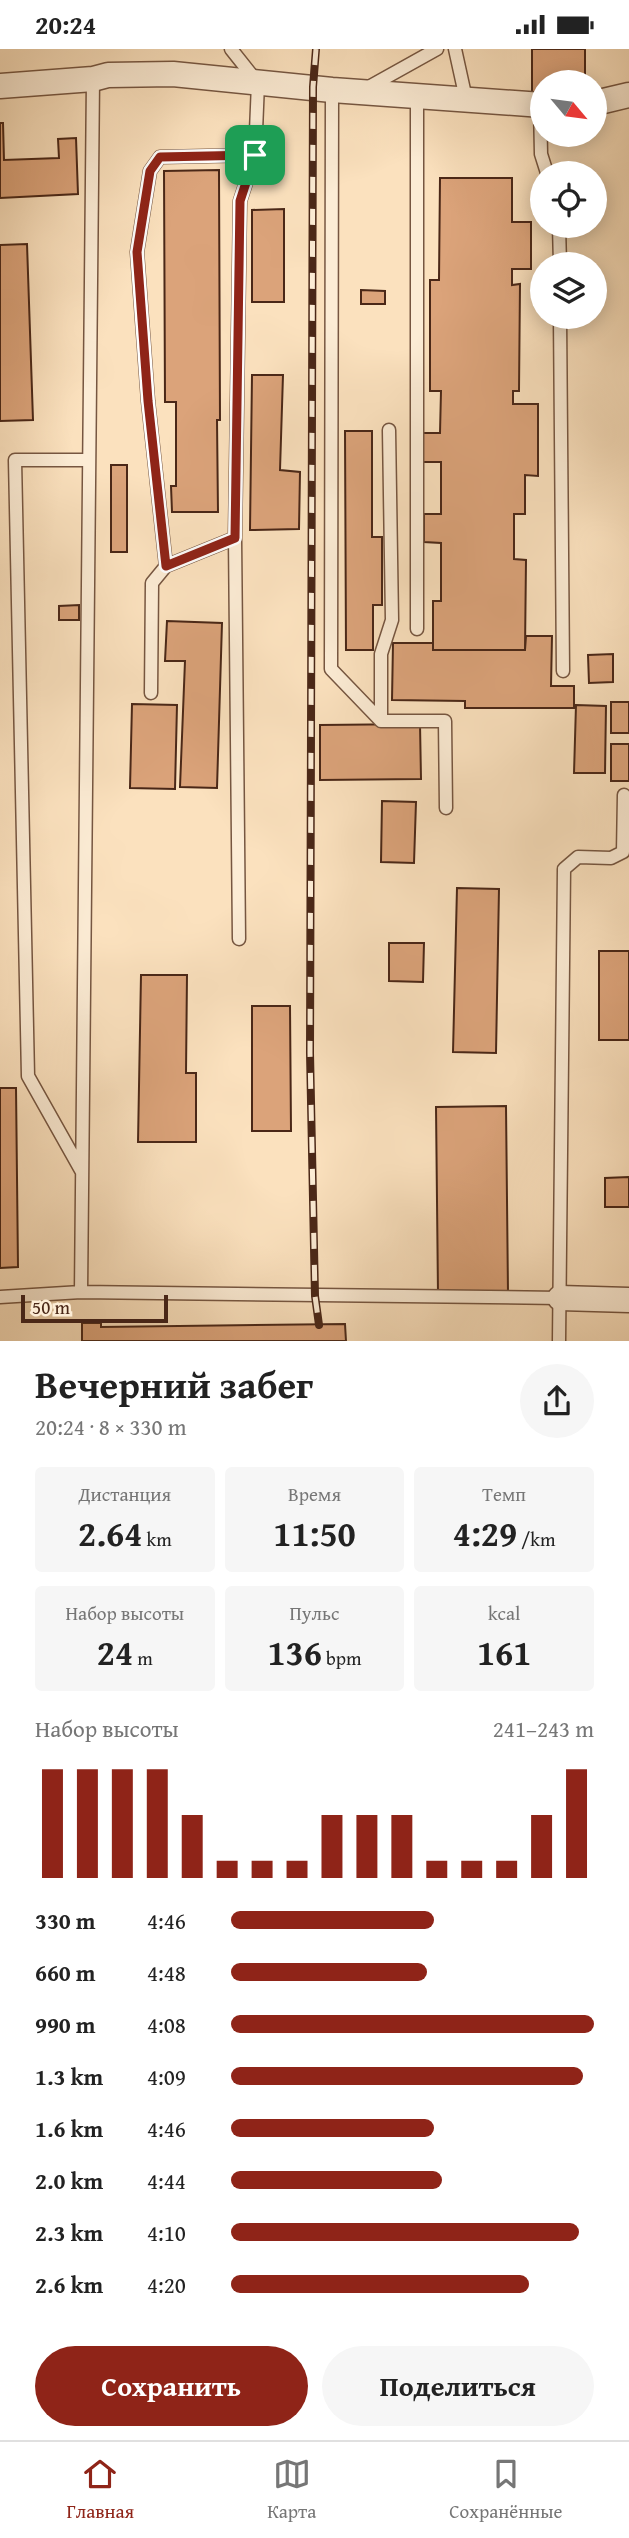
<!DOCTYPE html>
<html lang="ru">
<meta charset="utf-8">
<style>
:root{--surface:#fff;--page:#f6f6f6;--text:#222;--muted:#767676;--line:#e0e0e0;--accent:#8f2418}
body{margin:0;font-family:"Gentium Book Plus",serif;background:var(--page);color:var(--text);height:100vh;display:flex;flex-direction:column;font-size:26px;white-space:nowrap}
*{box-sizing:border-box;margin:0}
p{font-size:23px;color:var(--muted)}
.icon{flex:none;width:38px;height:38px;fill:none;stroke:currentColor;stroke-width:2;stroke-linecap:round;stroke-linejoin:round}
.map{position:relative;height:1292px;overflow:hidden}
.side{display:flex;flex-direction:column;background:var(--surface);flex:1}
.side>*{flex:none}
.needle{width:46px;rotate:119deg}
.buttons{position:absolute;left:530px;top:21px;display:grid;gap:14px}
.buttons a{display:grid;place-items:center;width:77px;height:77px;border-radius:50%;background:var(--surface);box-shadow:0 4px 18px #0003;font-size:35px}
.scale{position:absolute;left:21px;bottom:18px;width:147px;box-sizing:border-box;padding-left:7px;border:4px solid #4a2717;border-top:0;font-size:19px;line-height:24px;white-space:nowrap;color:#4a2717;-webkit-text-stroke:5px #fcecd5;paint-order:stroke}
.pin{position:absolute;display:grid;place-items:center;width:60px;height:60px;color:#fff;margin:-30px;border-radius:14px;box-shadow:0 4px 10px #0006}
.round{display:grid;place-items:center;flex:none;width:74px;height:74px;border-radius:37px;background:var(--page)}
.head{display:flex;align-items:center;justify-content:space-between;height:119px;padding:0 35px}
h1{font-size:38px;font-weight:700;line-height:52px}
.metrics{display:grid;grid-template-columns:repeat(3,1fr);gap:10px;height:119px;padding:7px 35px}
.metrics div{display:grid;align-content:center;border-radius:7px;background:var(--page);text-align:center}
.metrics b{font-size:35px;font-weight:700}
.metrics small{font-size:19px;font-weight:400}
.metrics p{font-size:19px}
.chart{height:196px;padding:14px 35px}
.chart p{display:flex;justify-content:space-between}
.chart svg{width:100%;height:126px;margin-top:7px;stroke:var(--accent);stroke-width:6}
.cta{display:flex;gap:14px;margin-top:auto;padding:14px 35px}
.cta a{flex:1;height:80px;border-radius:42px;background:var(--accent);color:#fff;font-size:28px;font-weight:700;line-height:80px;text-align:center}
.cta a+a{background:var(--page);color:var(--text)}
ul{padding:0 35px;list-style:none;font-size:23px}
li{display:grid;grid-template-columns:112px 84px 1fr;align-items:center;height:52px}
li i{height:18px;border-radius:9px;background:var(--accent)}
.status{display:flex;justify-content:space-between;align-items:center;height:49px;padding:0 35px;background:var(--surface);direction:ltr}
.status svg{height:19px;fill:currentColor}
.tabs{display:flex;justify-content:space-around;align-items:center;height:98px;border-top:2px solid var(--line);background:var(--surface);font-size:19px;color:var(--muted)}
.tabs a{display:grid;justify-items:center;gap:4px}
.tabs .selected{color:var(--accent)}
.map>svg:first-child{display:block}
</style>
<div class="status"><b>20:24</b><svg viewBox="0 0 49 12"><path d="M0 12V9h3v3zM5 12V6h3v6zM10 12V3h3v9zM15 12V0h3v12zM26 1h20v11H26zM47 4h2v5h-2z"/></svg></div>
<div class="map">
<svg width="629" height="1292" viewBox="0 0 629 1292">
<rect width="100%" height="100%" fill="#fbe1be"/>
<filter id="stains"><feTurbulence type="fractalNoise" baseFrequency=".00286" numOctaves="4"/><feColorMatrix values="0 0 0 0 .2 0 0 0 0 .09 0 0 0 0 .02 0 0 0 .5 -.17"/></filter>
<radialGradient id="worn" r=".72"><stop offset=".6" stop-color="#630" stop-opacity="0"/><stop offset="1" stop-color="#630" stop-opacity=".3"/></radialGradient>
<path fill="#dba37a" stroke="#4a2717" stroke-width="2" d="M532,0h53v33h-43v12h-10z
M0,74h3l1,37 55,-2 -1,-19 18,-1 2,56 -78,4z
M219,121l1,250h-3l1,92h-46l-1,-26h5v-84h-11l-1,-231z
M440,129h72v44h19v47h-19v16l8,-1 -1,107h-6v13h25v72l-13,-1v39h-11v45l12,1 -1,90h-92v-49h8v-58l-17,-1v-28h17v-52h-19v-29h18l1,-42h-11v-111h9z
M284,160v93h-32v-92z
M27,195l6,176 -33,1v-176z
M361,241l24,1v13h-24z
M252,326h31l-3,95 20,2 -1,57 -49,1z
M345,382h27v106h10v68h-9v45h-27z
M111,416h16v87h-16z
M79,556v15h-20v-14z
M167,572l55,2 -5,165 -37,-1 5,-126h-20z
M526,587h26l-1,50h23v22h-109v-7l-73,-1 1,-57h40v7h92z
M613,605v28l-24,1 -1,-28z
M611,653h18v31h-18z
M132,655l45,1 -2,84 -45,-1z
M576,656l30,1 -1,67h-31z
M420,675l1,55 -101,1v-55z
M611,695h18v37h-18z
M382,752l34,1 -2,61 -33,-1z
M457,839l42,1 -3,164 -43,-1z
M389,894h35l-1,39 -34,-1z
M599,902h30v89h-30z
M141,926h46l-1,98h10v69h-58z
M252,957h38l1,125h-39z
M0,1039h16l2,179 -18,1z
M506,1057l2,187 -70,1 -2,-187z
M629,1128v30h-24v-29z
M82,1274h19v4l244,-3 1,17h-264z"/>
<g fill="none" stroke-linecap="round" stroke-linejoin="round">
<g stroke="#765641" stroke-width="15">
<path id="service" d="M231,0l27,34 -3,72 -15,46 -5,337 4,401
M455,0l11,50
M367,39l70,-39
M332,41l-1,579 50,52h64l1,87
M417,46v534
M540,56l1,49 6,19
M559,177l1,38
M560,268l3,354
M166,517l-18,-165 -11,-149 13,-81 10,-14 95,-2
M151,644l1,-110 14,-17 69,-28
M381,672v-67l11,-34 -3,-190
M82,1123l-54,-96 -13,-616h74
M81,1243l12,-1213
M0,1248l81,-5 479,6
M559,1292l5,-472 14,-12 33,1 12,-6 1,-57"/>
</g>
<g stroke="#765641" stroke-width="27">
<path id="minor" d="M0,37l93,-7 15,-4 65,-1 159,16 210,15
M595,54l34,-8
M560,1249l69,2"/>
</g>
<use href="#service" stroke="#fcecd5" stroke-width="12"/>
<use href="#minor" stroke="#fcecd5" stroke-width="24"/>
<g stroke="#4a2717" stroke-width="8">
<path id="rail" d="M316,0l-3,38 -3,966 5,243 4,29"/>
</g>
<use href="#rail" stroke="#fcecd5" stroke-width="5" stroke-dasharray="16" stroke-linecap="butt"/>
</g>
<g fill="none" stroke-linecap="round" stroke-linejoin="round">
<g stroke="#fff" stroke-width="14">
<path id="route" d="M255,106l-15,46 -5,337 -69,28 -18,-165 -11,-149 13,-81 10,-14z"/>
</g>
<use href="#route" stroke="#8f2418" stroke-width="9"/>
</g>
<rect width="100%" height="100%" filter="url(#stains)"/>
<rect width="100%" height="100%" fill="url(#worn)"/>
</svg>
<div class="buttons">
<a><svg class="needle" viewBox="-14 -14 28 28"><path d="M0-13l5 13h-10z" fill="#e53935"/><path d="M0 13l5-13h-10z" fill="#767676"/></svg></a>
<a><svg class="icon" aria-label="locate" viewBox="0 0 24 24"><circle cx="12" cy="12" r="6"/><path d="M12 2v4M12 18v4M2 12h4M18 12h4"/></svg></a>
<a><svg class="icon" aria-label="layers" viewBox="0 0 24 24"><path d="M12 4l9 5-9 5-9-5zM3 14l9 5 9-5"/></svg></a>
</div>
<div class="scale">50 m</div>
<div class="pin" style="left:255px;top:106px;background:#1e9e55"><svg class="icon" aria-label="arrive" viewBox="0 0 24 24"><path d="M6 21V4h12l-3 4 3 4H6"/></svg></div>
</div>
<section class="side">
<div class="head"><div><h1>Вечерний забег</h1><p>20:24 · 8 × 330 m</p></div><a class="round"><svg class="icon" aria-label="share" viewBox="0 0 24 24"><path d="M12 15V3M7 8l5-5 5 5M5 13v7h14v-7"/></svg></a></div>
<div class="metrics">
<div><p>Дистанция</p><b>2.64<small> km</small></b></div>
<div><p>Время</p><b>11:50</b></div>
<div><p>Темп</p><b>4:29<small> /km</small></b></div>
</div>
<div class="metrics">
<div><p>Набор высоты</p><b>24<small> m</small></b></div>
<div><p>Пульс</p><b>136<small> bpm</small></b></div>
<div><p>kcal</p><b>161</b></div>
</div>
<div class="chart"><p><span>Набор высоты</span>241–243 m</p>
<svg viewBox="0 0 160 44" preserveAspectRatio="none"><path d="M5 44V6M15 44V6M25 44V6M35 44V6M45 44V22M55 44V38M65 44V38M75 44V38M85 44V22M95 44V22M105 44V22M115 44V38M125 44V38M135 44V38M145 44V22M155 44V6"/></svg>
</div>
<ul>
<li><b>330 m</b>4:46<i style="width:56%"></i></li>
<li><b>660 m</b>4:48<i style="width:54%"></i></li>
<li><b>990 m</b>4:08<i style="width:100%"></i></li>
<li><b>1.3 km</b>4:09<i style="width:97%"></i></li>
<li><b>1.6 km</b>4:46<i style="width:56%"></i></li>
<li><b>2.0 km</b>4:44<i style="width:58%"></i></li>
<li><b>2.3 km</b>4:10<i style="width:96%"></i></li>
<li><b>2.6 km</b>4:20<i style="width:82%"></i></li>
</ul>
<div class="cta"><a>Сохранить</a><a>Поделиться</a></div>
</section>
<nav class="tabs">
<a class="selected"><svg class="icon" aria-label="home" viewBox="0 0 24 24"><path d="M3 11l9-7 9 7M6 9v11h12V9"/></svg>Главная</a>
<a><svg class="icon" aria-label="map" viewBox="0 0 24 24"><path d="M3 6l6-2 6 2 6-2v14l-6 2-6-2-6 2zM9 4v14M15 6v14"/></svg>Карта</a>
<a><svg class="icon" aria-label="saved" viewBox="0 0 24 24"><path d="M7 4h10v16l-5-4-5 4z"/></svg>Сохранённые</a>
</nav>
